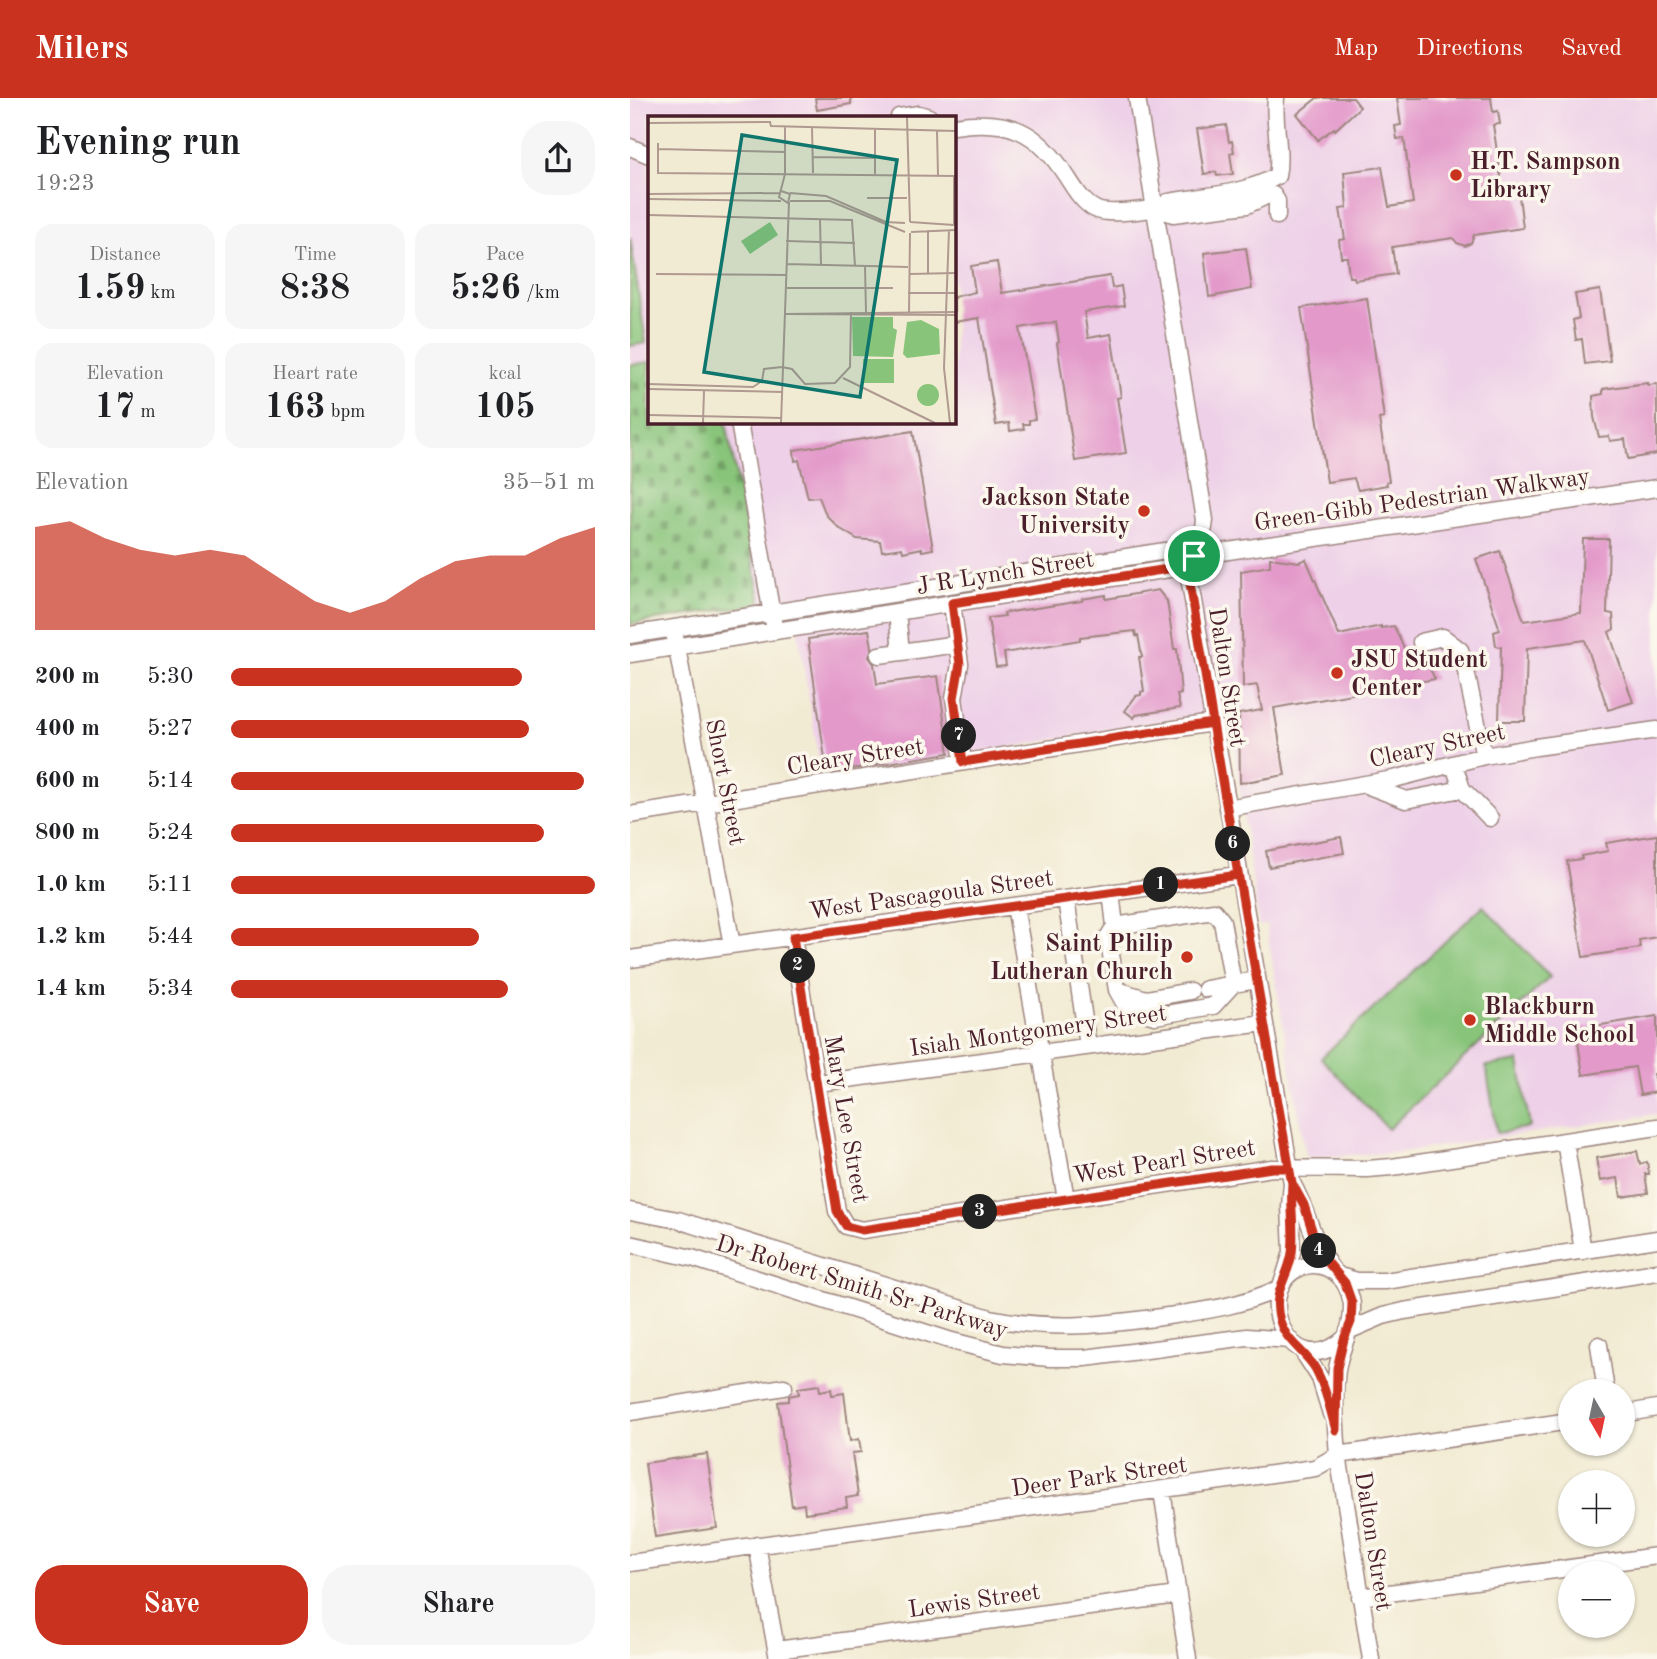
<!DOCTYPE html>
<meta charset="utf-8">
<style>
:root{--surface:#fff;--page:#f6f6f6;--text:#202124;--muted:#757577;--accent:#c8321e}
body{margin:0;font-family:"Old Standard TT",serif;background:var(--page);color:var(--text);height:100vh;display:flex;flex-direction:column;font-size:26px;white-space:nowrap}
*{box-sizing:border-box;margin:0}
p{font-size:23px;color:var(--muted)}
.icon{flex:none;width:38px;height:38px;fill:none;stroke:currentColor;stroke-width:2;stroke-linecap:round;stroke-linejoin:round}
.map{position:relative;flex:1;overflow:hidden}
.drawer{display:flex;flex-direction:column;background:var(--surface);width:630px}
.drawer>*{flex:none}
.needle{width:46px;rotate:171deg}
.tools{position:absolute;left:928px;top:1281px;display:grid;gap:14px}
.tools a{display:grid;place-items:center;width:77px;height:77px;border-radius:50%;background:var(--surface);box-shadow:0 2px 5px #0004;font-size:35px}
.pin{position:absolute;display:grid;place-items:center;width:60px;height:60px;color:#fff;margin:-30px;border:4px solid #fff;border-radius:50%;box-shadow:0 2px 7px #0007}
.km{position:absolute;width:35px;height:35px;margin:-18px;border-radius:50%;background:#222;color:#fff;font-size:19px;line-height:35px;text-align:center}
.round{display:grid;place-items:center;flex:none;width:74px;height:74px;border-radius:28px;background:var(--page)}
.summary{display:flex;align-items:center;justify-content:space-between;height:119px;padding:0 35px}
h1{font-size:38px;font-weight:800;line-height:52px}
.metrics{display:grid;grid-template-columns:repeat(3,1fr);gap:10px;height:119px;padding:7px 35px}
.metrics div{display:grid;align-content:center;border-radius:18px;background:var(--page);text-align:center}
.metrics b{font-size:35px;font-weight:800}
.metrics small{font-size:19px;font-weight:400}
.metrics p{font-size:19px}
.chart{height:196px;padding:14px 35px}
.chart p{display:flex;justify-content:space-between}
.chart svg{width:100%;height:126px;margin-top:7px;fill:var(--accent);opacity:.7}
.primary-button{display:flex;gap:14px;margin-top:auto;padding:14px 35px}
.primary-button a{flex:1;height:80px;border-radius:28px;background:var(--accent);color:#fff;font-size:28px;font-weight:800;line-height:80px;text-align:center}
.primary-button a+a{background:var(--page);color:var(--text)}
ul{padding:0 35px;list-style:none;font-size:23px}
li{display:grid;grid-template-columns:112px 84px 1fr;align-items:center;height:52px}
li i{height:18px;border-radius:9px;background:var(--accent)}
header{display:flex;align-items:center;gap:42px;box-sizing:border-box;height:98px;padding:0 35px;background:var(--accent);color:#fff}
header strong{font-size:33px}
nav{display:flex;gap:38px;margin-inline-start:auto;font-size:24px}
main{display:flex;flex:1;min-height:0}
.map>svg:first-child{display:block}
</style>
<header>
<strong>Milers</strong>
<nav><a>Map</a><a>Directions</a><a>Saved</a></nav>
</header>
<main>
<section class="drawer">
<div class="summary"><div><h1>Evening run</h1><p>19:23</p></div><a class="round"><svg class="icon" aria-label="share" viewBox="0 0 24 24"><path d="M12 15V3M7 8l5-5 5 5M5 13v7h14v-7"/></svg></a></div>
<div class="metrics">
<div><p>Distance</p><b>1.59<small> km</small></b></div>
<div><p>Time</p><b>8:38</b></div>
<div><p>Pace</p><b>5:26<small> /km</small></b></div>
</div>
<div class="metrics">
<div><p>Elevation</p><b>17<small> m</small></b></div>
<div><p>Heart rate</p><b>163<small> bpm</small></b></div>
<div><p>kcal</p><b>105</b></div>
</div>
<div class="chart"><p><span>Elevation</span>35–51 m</p>
<svg viewBox="0 0 160 44" preserveAspectRatio="none"><path d="M0 44V8L10 6L20 12L30 16L40 18L50 16L60 18L70 26L80 34L90 38L100 34L110 26L120 20L130 18L140 18L150 12L160 8V44z"/></svg>
</div>
<ul>
<li><b>200 m</b>5:30<i style="width:80%"></i></li>
<li><b>400 m</b>5:27<i style="width:82%"></i></li>
<li><b>600 m</b>5:14<i style="width:97%"></i></li>
<li><b>800 m</b>5:24<i style="width:86%"></i></li>
<li><b>1.0 km</b>5:11<i style="width:100%"></i></li>
<li><b>1.2 km</b>5:44<i style="width:68%"></i></li>
<li><b>1.4 km</b>5:34<i style="width:76%"></i></li>
</ul>
<div class="primary-button"><a>Save</a><a>Share</a></div>
</section>
<div class="map">
<svg width="1027" height="1561" viewBox="0 0 1027 1561">
<defs>
<pattern id="cemetery-stones" width="16" height="16" patternUnits="userSpaceOnUse" patternTransform="scale(1.75)"><rect width="16" height="16" fill="#88c47a"/><path d="M2 7V4a2 2 0 0 1 4 0v3zM10 15v-3a2 2 0 0 1 4 0v3z" fill="#719f64"/></pattern>
</defs>
<rect width="100%" height="100%" fill="#fbf7ec"/>
<filter id="ink" filterUnits="userSpaceOnUse"><feTurbulence type="fractalNoise" baseFrequency=".0143" numOctaves="2"/><feDisplacementMap in="SourceGraphic" scale="14" xChannelSelector="R" yChannelSelector="G"/><feConvolveMatrix kernelMatrix="1 2 1 2 8 2 1 2 1" color-interpolation-filters="sRGB"/></filter>
<filter id="wash" filterUnits="userSpaceOnUse"><feTurbulence type="fractalNoise" baseFrequency=".00686" numOctaves="4" result="noise"/><feDisplacementMap in="SourceGraphic" scale="28" xChannelSelector="R" yChannelSelector="G"/><feGaussianBlur stdDeviation="1.57" result="paint"/><feColorMatrix in="noise" values="0 0 0 0 0 0 0 0 0 0 0 0 0 0 0 0 0 1.4 0 .05"/><feComposite in="paint" operator="in"/></filter>
<g filter="url(#wash)">
<rect width="100%" height="100%" fill="#f2ebd3"/>
<path fill="#eed0e8" fill-rule="evenodd" d="M0,0h1027v1016l-262,39 -89,4 -40,-232 15,-3 -22,4 -30,-216 -407,69 -29,-179 -163,24zM19,19h305v305h-305z"/>
<path fill="#88c47a" stroke="#697252" stroke-width="2" d="M0,139l16,106 -16,3z
M853,808l67,71 -162,152 -67,-71z
M889,963l11,66 -33,6 -11,-67z"/>
<path fill="url(#cemetery-stones)" stroke="#697252" stroke-width="2" d="M19,264v60h77l35,182 -131,20v-259z"/>
<g id="blocks">
<path fill="#e399ca" d="M185,0h36v6l-34,6z
M687,0h36l7,9 -25,23 -1,-2 -16,12 -21,-26z
M767,0h94l2,14 5,-1 2,13 -7,1 10,66 15,-3 5,40 -49,7 -3,8 -6,3 -8,-3 -4,-5 -61,9 4,27 -41,6 -1,-3h-5l-2,-20h-6l-2,-17 6,-1 -5,-30 7,-1 -3,-36 38,-5 7,40 24,-4 -9,-65 -7,1 -2,-13 6,-1z
M596,27l3,17 3,-1 2,11 -4,1 3,21 -16,2 -1,-4 -12,2 -7,-45z
M616,150l6,41 -43,8 -5,-44z
M367,164l5,31 108,-17 2,12 9,-2 3,20 -40,6 4,26 23,-4 10,63 -4,1 9,55 -51,8 -18,-118 2,-1 -3,-20 -36,6 15,91 -6,1v4h-6l1,5 -14,2 -1,-8 -13,2 -17,-107 -25,4v-25l21,-5 -4,-26z
M970,192l10,71 -25,3 -3,-25 -6,1 -3,-20 6,-2 -4,-24z
M737,200l17,120 -5,1 10,62 -3,1 1,3 -29,5 -4,-12 -27,4 -26,-174z
M1018,285v2l9,-1v70l-29,5 -3,-20 -15,2 -1,-5 -10,1 -5,-20 -1,-21 10,-2v-5z
M283,333l20,118 -11,2v-3l-19,4 -1,-4 -20,3 -2,-10 -23,-2 -18,-11 -13,-13 -7,-18 -11,1 -9,-38 -4,1 -1,-11z
M953,441h26l-2,74 6,1 1,15 -5,3 24,70 -25,8 -23,-70 -58,8 -2,73h-26l2,-74 -5,-1 -2,-14 6,-2 -24,-71 24,-8 24,70 57,-8z
M640,460l29,4 7,-3 33,76 42,-9v2l13,-2 19,42 15,-3 7,14 -161,29 11,67 -45,8 -1,-69 23,-4 -5,-25 -14,2 -2,-116 29,-5z
M528,492l9,11 7,48h3l4,45 -4,1 3,13 -44,7 -2,3 -9,-7 11,-15 5,-1v-3l3,-1 -5,-34h3l-4,-22 -2,1 -1,-5 -55,6v3l-76,13 2,13 -10,1 -8,-49 17,-2 -1,-3 78,-12v-2l24,-4v4z
M239,532l3,17 -3,10 5,7 3,20 61,-8 11,77 -122,20 -19,-134z
M1027,737v102l-18,3 1,8 -57,9 -16,-96 15,-2 -1,-3 27,-5 -2,-8z
M711,739l3,16 -75,14 -3,-16z
M1027,918v58h-3l3,18 -17,3 -5,-28 -52,8 -7,-46z
M1007,1053l3,13 7,-2 2,12h-4l3,19 -27,4 -3,-19 -18,3 -4,-23z
M189,1287l1,6 11,-2 1,6 12,-2 6,48 9,-2 2,13 -9,1 6,43 -12,2 1,9 -42,6 -1,-9 -12,2 -14,-104 11,-1v-5l10,-2 -1,-6z
M77,1356l10,74 -62,9 -10,-74z"/>
</g>
</g>
<g filter="url(#ink)">
<use href="#blocks" fill-opacity="0" stroke="#9e857f" stroke-width="2"/>
<g fill="none" stroke-linecap="round" stroke-linejoin="round">
<g stroke="#9e857f" stroke-width="19">
<path id="minor" d="M507,0l68,422c-1,21 -14,37 -16,57l103,606 -2,23 2,46 -9,29
M269,19l20,-3 10,3
M324,28c55,-8 83,4 113,51 7,11 16,26 28,32 13,7 44,1 59,0h5l9,-7c35,-6 78,-8 109,-26 5,-26 -4,-52 -1,-78
M0,49l19,8
M529,111l14,5 74,-9 19,-9 7,-1 4,6v15
M109,324l34,199
M322,505l8,61 -6,34 9,64
M267,514l4,40 56,-8
M0,537l535,-84 29,5 463,-68
M45,539l57,308
M791,544l22,-5 17,13 4,12 20,94
M0,556l539,-85 25,-13
M249,557l22,-3
M824,667l8,24 28,29
M736,687l40,15 56,-11
M597,710l167,-29 90,-23 52,-9 121,-17
M0,717l582,-92
M481,794l4,34 -7,11 9,53 10,18 28,8 58,-10 20,-22
M436,801l22,147
M385,808l51,293
M485,828l99,-15 8,10 11,63 24,-4
M163,839l44,274 9,15 16,4 410,-62 95,1 25,-2 265,-40
M0,861l608,-84
M576,891l27,-5
M487,892l29,9 44,-8
M188,985l446,-60
M935,1043l18,110
M662,1085c16,29 21,61 41,88
M0,1113l48,9 312,98c63,13 116,7 178,-2 42,-6 72,-10 110,-27
M0,1146l62,14 260,83 51,13 47,4h35l162,-21 43,3
M709,1178l18,5h28l272,-42
M718,1233l35,-15 21,-5 253,-39
M714,1241c-56,49 -95,-54 -42,-72 12,-4 25,-1 35,7 9,8 15,22 15,33 1,22 -12,41 -15,63 -4,27 -1,58 1,85l33,204
M969,1247l7,46
M672,1252l18,28 11,36
M0,1314l154,-25
M992,1316l35,-6
M532,1393l26,168
M127,1447l21,114
M0,1465l685,-95 23,-13 232,-34
M730,1499l297,-41
M147,1552l400,-55"/>
</g>
<use href="#minor" stroke="#fff" stroke-width="16"/>
</g>
</g>
<g fill="none" stroke-linecap="round" stroke-linejoin="round" filter="url(#ink)">
<g stroke="#fff" stroke-width="14">
<path id="route" d="M564,458l-5,21 49,298 -445,62 44,274 9,15 16,4 410,-62h17l3,15 12,22 15,47 26,31 7,20 -1,19 -7,17 -7,29 -1,62c-6,-20 -10,-43 -21,-62 -10,-17 -29,-26 -35,-47 -9,-30 8,-41 12,-68 3,-23 -2,-47 0,-70l-80,-460 -249,39 -9,-64 6,-34 -8,-61 216,-34 26,-13"/>
</g>
<use href="#route" stroke="#c8321e" stroke-width="9"/>
</g>
<g fill="#c8321e" stroke="#fbf7ec" stroke-width="2.5">
<circle cx="826" cy="77" r="7"/>
<circle cx="514" cy="413" r="7"/>
<circle cx="707" cy="575" r="7"/>
<circle cx="557" cy="859" r="7"/>
<circle cx="840" cy="922" r="7"/>
</g>
<g text-anchor="middle" stroke-width="7" stroke-linejoin="round" paint-order="stroke">
<g font-size="24" font-weight="bold" fill="#4a1f2b" stroke="#fbf7ec" text-anchor="start">
<text x="840" y="71">H.T. Sampson<tspan x="840" dy="28">Library</tspan></text>
<text x="500" y="407" text-anchor="end">Jackson State<tspan x="500" dy="28">University</tspan></text>
<text x="721" y="569">JSU Student<tspan x="721" dy="28">Center</tspan></text>
<text x="543" y="853" text-anchor="end">Saint Philip<tspan x="543" dy="28">Lutheran Church</tspan></text>
<text x="854" y="916">Blackburn<tspan x="854" dy="28">Middle School</tspan></text>
</g>
<g font-size="24" fill="#4a1f2b" stroke="#fbf7ec">
<text transform="translate(792 401) rotate(-8)" y="8">Green-Gibb Pedestrian Walkway</text>
<text transform="translate(375 474) rotate(-9)" y="8">J R Lynch Street</text>
<text transform="translate(598 579) rotate(81)" y="8">Dalton Street</text>
<text transform="translate(807 647) rotate(-12)" y="8">Cleary Street</text>
<text transform="translate(225 658) rotate(-9)" y="8">Cleary Street</text>
<text transform="translate(96 684) rotate(79)" y="8">Short Street</text>
<text transform="translate(301 796) rotate(-8)" y="8">West Pascagoula Street</text>
<text transform="translate(408 932) rotate(-8)" y="8">Isiah Montgomery Street</text>
<text transform="translate(217 1021) rotate(80)" y="8">Mary Lee Street</text>
<text transform="translate(534 1063) rotate(-9)" y="8">West Pearl Street</text>
<text transform="translate(232 1188) rotate(17)" y="8">Dr Robert Smith Sr Parkway</text>
<text transform="translate(469 1378) rotate(-8)" y="8">Deer Park Street</text>
<text transform="translate(744 1443) rotate(81)" y="8">Dalton Street</text>
<text transform="translate(344 1502) rotate(-8)" y="8">Lewis Street</text>
</g>
</g>
<g transform="translate(18 18)">
<rect width="308" height="308" fill="#f2ebd3"/>
<path d="M122,106l8,13 -28,19 -9,-13zM273,204l18,9 1,25 -33,4 -4,-4 4,-32zM215,243h31v24h-31zM269 279a11 11 0 1 1 22 0a11 11 0 1 1-22 0Z" fill="#88c47a"/>
<path d="M204,201h41v11l4,2 -4,27 -40,-1z" fill="#88c47a"/>
<path fill="none" stroke="#af9990" stroke-width="2" d="M259,1l3,105M0,7l122,-1 1,4 185,5M164,11l1,46M227,12v46M289,15l1,45M10,27v30l298,3M10,33l127,3M165,41l62,1M133,75l9,3 -2,9 -9,-6 6,-23v-47M142,77l36,3 60,26 19,1M0,78l132,-1M219,82h40M0,83l133,2M142,85h40l75,31M0,99l204,5 3,46M172,103l1,46M262,106l44,3M306,109v-49M280,114v43M301,114l-5,138 6,55M263,116l45,-2M138,125l69,2M138,148l122,3M217,150l1,47M8,158l130,1M261,158l47,-1M139,172h106M260,177h48M137,198l171,-2M139,198l169,1M261,198l1,-81M195,262l92,45M0,268l105,3 9,-6 2,-12 18,-2 10,2 13,15 30,-1 15,-16 1,-55M0,273l134,3M0,299l133,3M55,307l1,-32M133,307l8,-221"/>
<path fill="#0f766e" fill-opacity="0.15" stroke="#0f766e" stroke-width="3.5" d="M94,19l155,25 -37,237 -156,-25z"/>
<rect width="308" height="308" fill="none" stroke="#4a1f2b" stroke-width="3.5"/>
</g>
</svg>
<div class="tools">
<a><svg class="needle" viewBox="-14 -14 28 28"><path d="M0-13l5 13h-10z" fill="#e53935"/><path d="M0 13l5-13h-10z" fill="#757577"/></svg></a>
<a>+</a>
<a>−</a>
</div>
<div class="pin" style="left:564px;top:458px;background:#1e9e55"><svg class="icon" aria-label="arrive" viewBox="0 0 24 24"><path d="M6 21V4h12l-3 4 3 4H6"/></svg></div>
<b class="km" style="left:531px;top:787px">1</b>
<b class="km" style="left:168px;top:868px">2</b>
<b class="km" style="left:350px;top:1114px">3</b>
<b class="km" style="left:689px;top:1153px">4</b>
<b class="km" style="left:603px;top:746px">6</b>
<b class="km" style="left:329px;top:638px">7</b>
</div>
</main>
